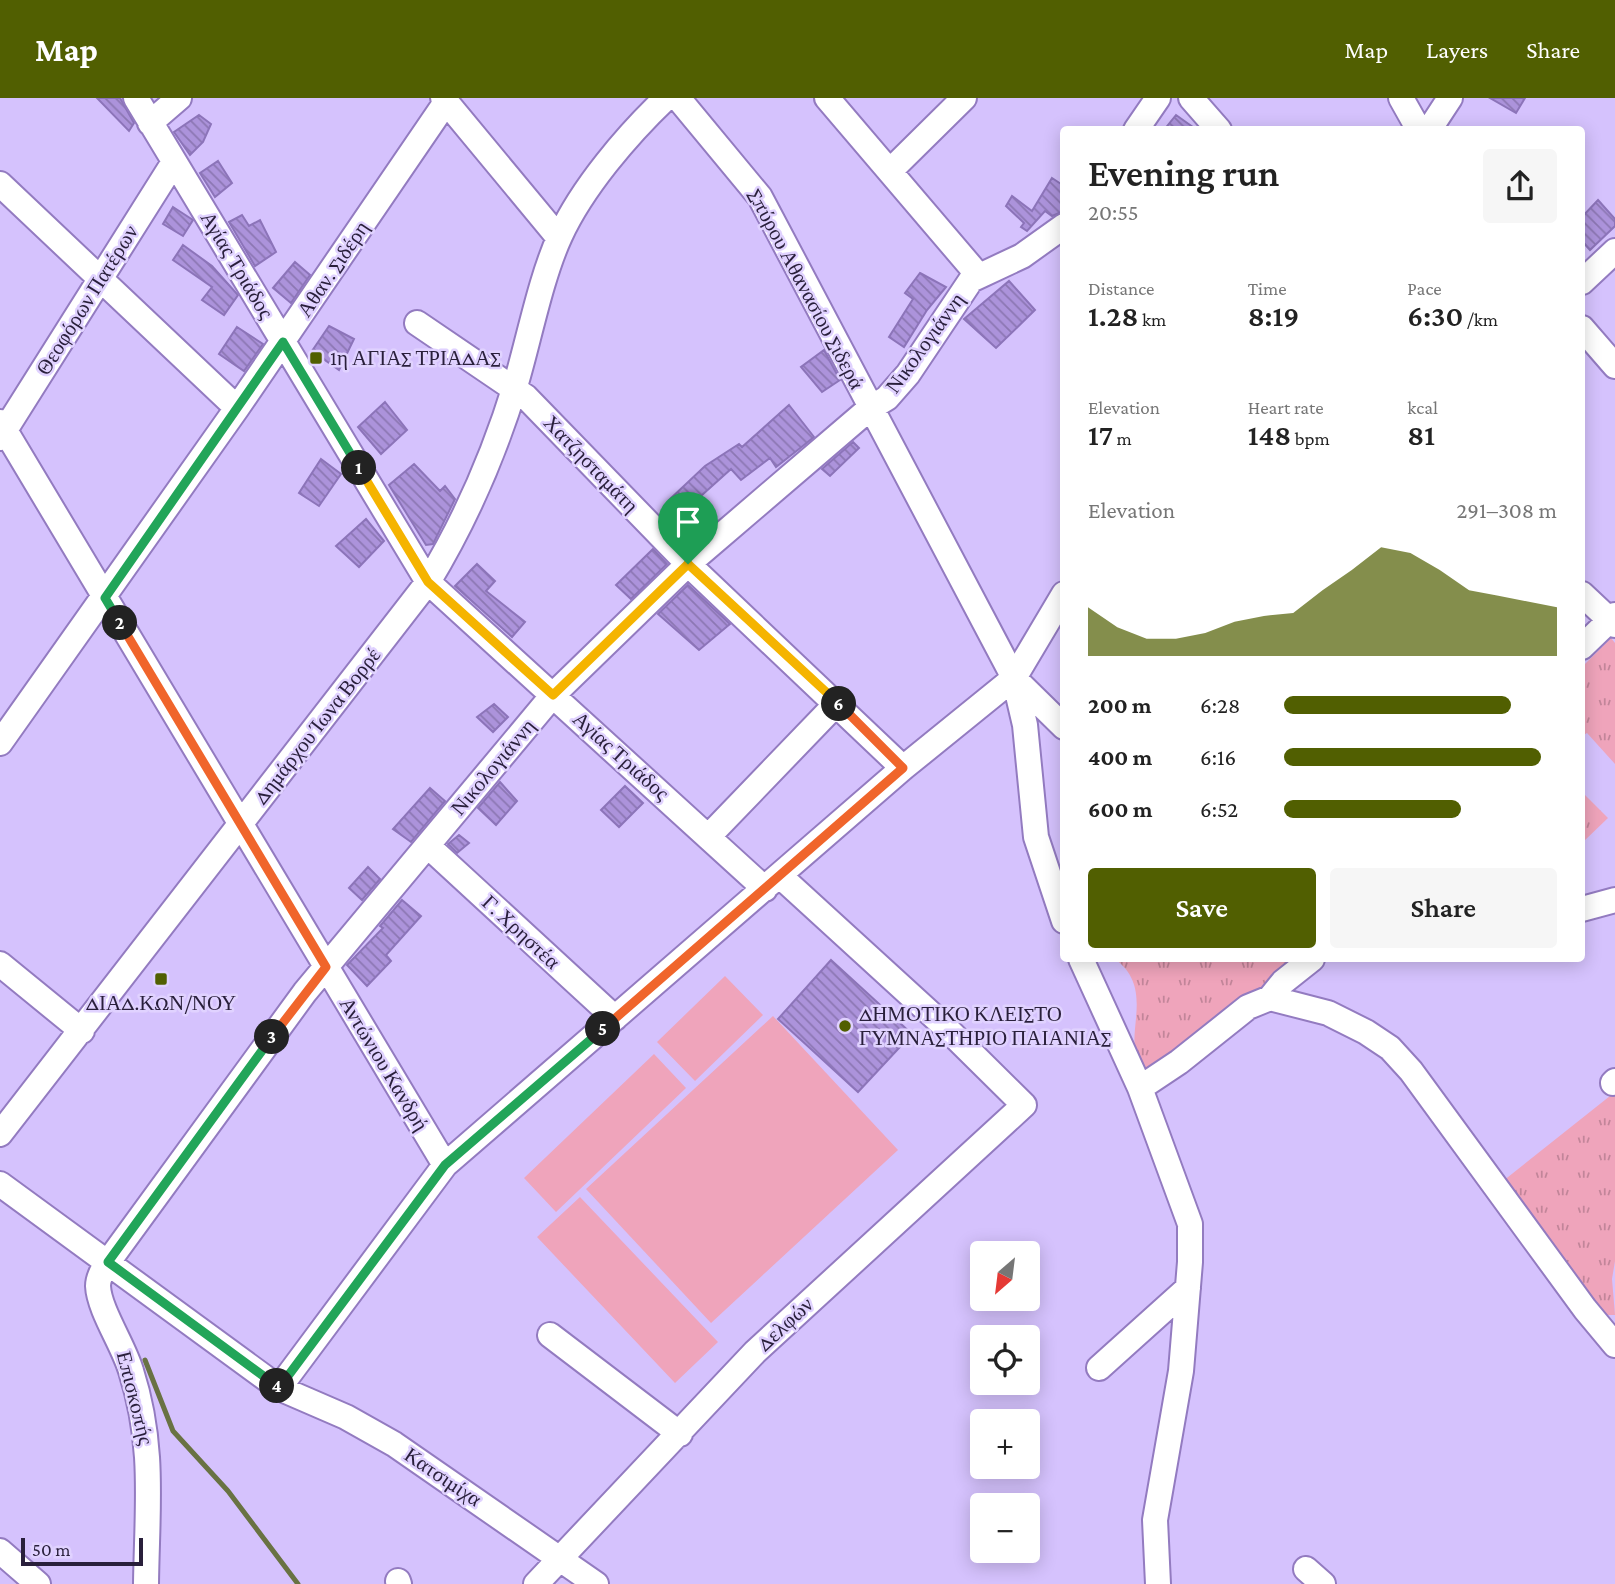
<!DOCTYPE html>
<meta charset="utf-8">
<style>
:root{--surface:#fff;--page:#f6f6f6;--text:#222;--muted:#767676;--accent:#515f01}
body{margin:0;font-family:"Crimson Pro",serif;background:var(--page);color:var(--text);height:100vh;display:flex;flex-direction:column;font-size:26px;white-space:nowrap}
*{box-sizing:border-box;margin:0}
p{font-size:23px;color:var(--muted)}
.icon{flex:none;width:38px;height:38px;fill:none;stroke:currentColor;stroke-width:2;stroke-linecap:round;stroke-linejoin:round}
.map{position:relative;flex:1;overflow:hidden}
.details{position:absolute;left:1060px;top:28px;width:525px;height:836px;display:flex;flex-direction:column;background:var(--surface);border-radius:7px;box-shadow:0 4px 18px #0003}
.details>*{flex:none}
.needle{width:46px;rotate:208deg}
.controls{position:absolute;left:970px;top:1143px;display:grid;gap:14px}
.controls a{display:grid;place-items:center;width:70px;height:70px;border-radius:7px;background:var(--surface);box-shadow:0 4px 18px #0003;font-size:35px}
.scale{position:absolute;left:21px;bottom:18px;width:122px;box-sizing:border-box;padding-left:7px;border:4px solid #291f3b;border-top:0;font-size:19px;line-height:24px;white-space:nowrap;color:#291f3b;-webkit-text-stroke:5px #e0d2ff;paint-order:stroke}
.pin{position:absolute;display:grid;place-items:center;width:60px;height:60px;color:#fff;margin:-72px -30px;border-radius:50% 50% 50% 0;rotate:-45deg;box-shadow:0 0 7px #0007}
.pin .icon{rotate:45deg}
.km{position:absolute;width:35px;height:35px;margin:-18px;border-radius:50%;background:#222;color:#fff;font-size:19px;line-height:35px;text-align:center}
.round{display:grid;place-items:center;flex:none;width:74px;height:74px;border-radius:7px;background:var(--page)}
.head{display:flex;align-items:center;justify-content:space-between;height:119px;padding:0 28px}
h1{font-size:38px;font-weight:600;line-height:52px}
.metrics{display:grid;grid-template-columns:repeat(3,1fr);gap:10px;height:119px;padding:7px 28px}
.metrics div{display:grid;align-content:center}
.metrics b{font-size:30px;font-weight:600}
.metrics small{font-size:19px;font-weight:400}
.metrics p{font-size:19px}
.chart{height:196px;padding:14px 28px}
.chart p{display:flex;justify-content:space-between}
.chart svg{width:100%;height:126px;margin-top:7px;fill:var(--accent);opacity:.7}
.button{display:flex;gap:14px;margin-top:auto;padding:14px 28px}
.button a{flex:1;height:80px;border-radius:7px;background:var(--accent);color:#fff;font-size:28px;font-weight:600;line-height:80px;text-align:center}
.button a+a{background:var(--page);color:var(--text)}
ul{padding:0 28px;list-style:none;font-size:23px}
li{display:grid;grid-template-columns:112px 84px 1fr;align-items:center;height:52px}
li i{height:18px;border-radius:9px;background:var(--accent)}
header{display:flex;align-items:center;gap:42px;box-sizing:border-box;height:98px;padding:0 35px;background:var(--accent);color:#fff}
header strong{font-size:33px}
nav{display:flex;gap:38px;margin-inline-start:auto;font-size:24px}
.map>svg:first-child{display:block}
</style>
<header>
<strong>Map</strong>
<nav><a>Map</a><a>Layers</a><a>Share</a></nav>
</header>
<div class="map">
<svg width="1615" height="1486" viewBox="0 0 1615 1486">
<defs>
<pattern id="grass-tufts" width="24" height="20" patternUnits="userSpaceOnUse" patternTransform="scale(1.75)"><rect width="24" height="20" fill="#efa4bb"/><path d="M3 7l-1-3M5 7V3M7 7l1-3M15 17l-1-3M17 17v-4M19 17l1-3" fill="none" stroke="#c28599"/></pattern>
<pattern id="building-back-hatch" width="6" height="6" patternUnits="userSpaceOnUse" patternTransform="scale(1.75)"><rect width="6" height="6" fill="#ac93db"/><path d="M-1 5l2 2M0 0l6 6M5-1l2 2" fill="none" stroke="#8c77b3"/></pattern>
</defs>
<rect width="100%" height="100%" fill="#d5c2fd"/>
<path fill="url(#grass-tufts)" d="M1611,540l4,5v121l-28,-31 -5,3v-69z
M1582,694l26,26 -26,25z
M1115,861h193l-156,112c-42,-19 11,-77 -37,-112z
M1615,994v169l-3,18 3,36h-11l-101,-134z"/>
<path fill="#efa4bb" d="M725,878l38,39 -68,66 -38,-39z
M773,918l125,134 -187,173 -125,-134z
M654,956l32,34 -130,124 -32,-34z
M580,1099l138,145 -43,41 -138,-146z"/>
<g fill="none" stroke-linecap="round" stroke-linejoin="round">
<path stroke="#697243" stroke-width="5" d="M145,1262l28,71 55,60 70,93"/>
</g>
<path fill="url(#building-back-hatch)" stroke="#8c74b9" stroke-width="2" d="M97,0h23l14,25 -5,8z
M1490,0h35l-9,15z
M199,17l12,9 -8,18 -13,13 -16,-23z
M1176,17l21,15h-33z
M218,63l14,22 -17,14 -15,-24z
M1052,80l12,8v25l-12,5 -7,-5 -18,20 -6,-4 3,-4 -18,-17 6,-10 20,15z
M1598,102l17,19v7l-25,24 -8,-9v-24z
M173,109l20,13 -10,16 -20,-12z
M242,117l7,11 11,-6 16,32 -21,14 -26,-44z
M183,147l29,21 26,29 -14,20 -22,-15 10,-13 -39,-27z
M295,164l15,13 -19,28 -18,-15z
M920,175l26,14 -19,23 -23,37 -15,-10 24,-38 -8,-6z
M1009,183l26,29 -39,38 -32,-29z
M329,228l25,13 -15,31 -27,-19z
M237,229l26,17 -19,27 -25,-17z
M824,252l16,30 -18,12 -21,-25z
M385,304l22,28 -26,24 -23,-27z
M789,307l25,32 -15,12 -23,18 -6,-9 -29,22 -10,-11 -49,44 -13,-13 36,-34 34,-22 3,3z
M853,344l6,6 -29,28 -8,-7z
M321,361l20,15 -22,32 -20,-13z
M414,366l26,27 5,-5 10,13 -22,45 -7,1 -37,-60z
M366,421l18,22 -25,26 -23,-21z
M653,451l14,15 -36,35 -15,-14z
M477,466l18,17 -9,10 39,31 -13,15 -57,-51z
M688,487l42,39 -31,26 -41,-36z
M494,606l14,13 -15,15 -16,-15z
M500,684l17,19 -21,24 -18,-17z
M625,688l18,17 -24,24 -18,-17z
M430,690l15,13 -34,41 -18,-13z
M459,737l10,8 -12,10 -9,-9z
M368,769l12,12 -18,21 -13,-12z
M402,802l19,16 -35,39 5,6 -24,25 -20,-21 36,-37 -3,-2z
M831,862l81,74 -54,58 -80,-73z"/>
<g fill="none" stroke-linecap="round" stroke-linejoin="round">
<g stroke="#937bc0" stroke-width="28">
<path id="minor" d="M136,0l292,484 337,307
M443,0l116,140
M678,0l82,99 254,481 11,47 11,112 28,84
M827,0l151,177
M1191,0l28,32
M1401,0l18,32
M150,25l29,-25
M1136,32l22,-32
M1429,32l21,-32
M890,73l74,-73
M0,86l237,224
M1582,184l33,-31
M417,225l109,74 162,167 215,204
M1582,230l33,38
M0,324l445,743
M0,340l174,-276
M1582,496l33,31
M1582,549l33,-32
M1014,580l50,49
M0,645l237,-335 209,-306
M708,739l129,-134
M428,748l187,172
M1582,811l33,-9
M1081,861l59,129 50,136v38l-9,109 -26,149 3,64
M0,866l82,67
M1270,900l13,-16 29,-23
M1613,985l2,-2
M1140,990l39,-26 69,-55 22,-9 58,15 38,19 24,16 21,23 174,238 30,36
M0,1036l428,-552c37,-61 67,-130 88,-199 13,-44 25,-106 44,-147 22,-48 67,-101 106,-138
M0,1086l279,204 67,29 48,27 202,140
M550,1237l130,99
M1099,1270l89,-80
M279,1290l166,-223 458,-397 111,-90 50,-84
M0,1453l38,33
M1306,1471l17,15
M398,1483l1,3
M146,1486c1,-77 9,-138 -15,-213 -7,-25 -32,-61 -33,-85 0,-9 5,-17 10,-24l197,-270 248,-297 135,-131 181,-155 18,-11 21,-24 63,-94 51,-24 42,-30
M536,1486l219,-232 269,-247 -83,-82 -161,-147"/>
</g>
<use href="#minor" stroke="#fff" stroke-width="24"/>
</g>
<g fill="none" stroke-linecap="round" stroke-linejoin="round">
<g stroke="#fff" stroke-width="14">
<path id="split-1" d="M359,370l69,114 125,113 135,-131"/>
</g>
<g stroke="#fff" stroke-width="14">
<path id="split-2" d="M120,525l-15,-25 178,-256 76,126"/>
</g>
<g stroke="#fff" stroke-width="14">
<path id="split-3" d="M120,525l206,344 -54,70"/>
</g>
<g stroke="#fff" stroke-width="14">
<path id="split-4" d="M272,939l-164,225 169,124"/>
</g>
<g stroke="#fff" stroke-width="14">
<path id="split-5" d="M277,1288l2,2 166,-223 158,-136"/>
</g>
<g stroke="#fff" stroke-width="14">
<path id="split-6" d="M603,931l300,-261 -64,-64"/>
</g>
<g stroke="#fff" stroke-width="14">
<path id="split-7" d="M688,466l151,140"/>
</g>
<use href="#split-1" stroke="#f5b400" stroke-width="9"/>
<use href="#split-2" stroke="#22a559" stroke-width="9"/>
<use href="#split-3" stroke="#f0652b" stroke-width="9"/>
<use href="#split-4" stroke="#22a559" stroke-width="9"/>
<use href="#split-5" stroke="#22a559" stroke-width="9"/>
<use href="#split-6" stroke="#f0652b" stroke-width="9"/>
<use href="#split-7" stroke="#f5b400" stroke-width="9"/>
</g>
<g fill="#515f01" stroke="#e0d2ff" stroke-width="2.5">
<rect x="309" y="253" width="14" height="14" rx="3.5"/>
<rect x="154" y="874" width="14" height="14" rx="3.5"/>
<circle cx="845" cy="928" r="7"/>
</g>
<g text-anchor="middle" stroke-width="5" stroke-linejoin="round" paint-order="stroke">
<g font-size="21" fill="#291f3b" stroke="#e0d2ff">
<text transform="translate(237 167) rotate(59)" y="7">Αγίας Τριάδος</text>
<text transform="translate(333 171) rotate(-56)" y="7">Αθαν. Σιδέρη</text>
<text transform="translate(806 191) rotate(62)" y="7">Σπύρου Αθανασίου Σιδερά</text>
<text transform="translate(87 202) rotate(-58)" y="7">Θεοφόρων Πατέρων</text>
<text transform="translate(925 245) rotate(-54)" y="7">Νικολογιάννη</text>
<text transform="translate(591 366) rotate(46)" y="7">Χατζησταμάτη</text>
<text transform="translate(317 628) rotate(-52)" y="7">Δημάρχου Ίωνα Βορρέ</text>
<text transform="translate(621 658) rotate(42)" y="7">Αγίας Τριάδος</text>
<text transform="translate(493 669) rotate(-50)" y="7">Νικολογιάννη</text>
<text transform="translate(521 834) rotate(43)" y="7">Γ. Χρηστέα</text>
<text transform="translate(384 966) rotate(59)" y="7">Αντώνιου Κανδρή</text>
<text transform="translate(785 1226) rotate(-43)" y="7">Δελφών</text>
<text transform="translate(135 1300) rotate(76)" y="7">Επισκοπής</text>
<text transform="translate(443 1379) rotate(34)" y="7">Κατσιμίχα</text>
</g>
<g font-size="21" fill="#291f3b" stroke="#e0d2ff" text-anchor="start">
<text x="330" y="267">1η ΑΓΙΑΣ ΤΡΙΑΔΑΣ</text>
<text x="161" y="912" text-anchor="middle">ΔΙΑΔ.ΚΩΝ/ΝΟΥ</text>
<text x="859" y="923">ΔΗΜΟΤΙΚΟ ΚΛΕΙΣΤΟ<tspan x="859" dy="24">ΓΥΜΝΑΣΤΗΡΙΟ ΠΑΙΑΝΙΑΣ</tspan></text>
</g>
</g>
</svg>
<div class="controls">
<a><svg class="needle" viewBox="-14 -14 28 28"><path d="M0-13l5 13h-10z" fill="#e53935"/><path d="M0 13l5-13h-10z" fill="#767676"/></svg></a>
<a><svg class="icon" aria-label="locate" viewBox="0 0 24 24"><circle cx="12" cy="12" r="6"/><path d="M12 2v4M12 18v4M2 12h4M18 12h4"/></svg></a>
<a>+</a>
<a>−</a>
</div>
<div class="scale">50 m</div>
<div class="pin" style="left:688px;top:466px;background:#1e9e55"><svg class="icon" aria-label="arrive" viewBox="0 0 24 24"><path d="M6 21V4h12l-3 4 3 4H6"/></svg></div>
<b class="km" style="left:359px;top:370px">1</b>
<b class="km" style="left:120px;top:525px">2</b>
<b class="km" style="left:272px;top:939px">3</b>
<b class="km" style="left:277px;top:1288px">4</b>
<b class="km" style="left:603px;top:931px">5</b>
<b class="km" style="left:839px;top:606px">6</b>
<section class="details">
<div class="head"><div><h1>Evening run</h1><p>20:55</p></div><a class="round"><svg class="icon" aria-label="share" viewBox="0 0 24 24"><path d="M12 15V3M7 8l5-5 5 5M5 13v7h14v-7"/></svg></a></div>
<div class="metrics">
<div><p>Distance</p><b>1.28<small> km</small></b></div>
<div><p>Time</p><b>8:19</b></div>
<div><p>Pace</p><b>6:30<small> /km</small></b></div>
</div>
<div class="metrics">
<div><p>Elevation</p><b>17<small> m</small></b></div>
<div><p>Heart rate</p><b>148<small> bpm</small></b></div>
<div><p>kcal</p><b>81</b></div>
</div>
<div class="chart"><p><span>Elevation</span>291–308 m</p>
<svg viewBox="0 0 160 44" preserveAspectRatio="none"><path d="M0 44V27L10 34L20 38L30 38L40 36L50 32L60 30L70 29L80 21L90 14L100 6L110 8L120 14L130 21L140 23L150 25L160 27V44z"/></svg>
</div>
<ul>
<li><b>200 m</b>6:28<i style="width:83%"></i></li>
<li><b>400 m</b>6:16<i style="width:94%"></i></li>
<li><b>600 m</b>6:52<i style="width:65%"></i></li>
</ul>
<div class="button"><a>Save</a><a>Share</a></div>
</section>
</div>
